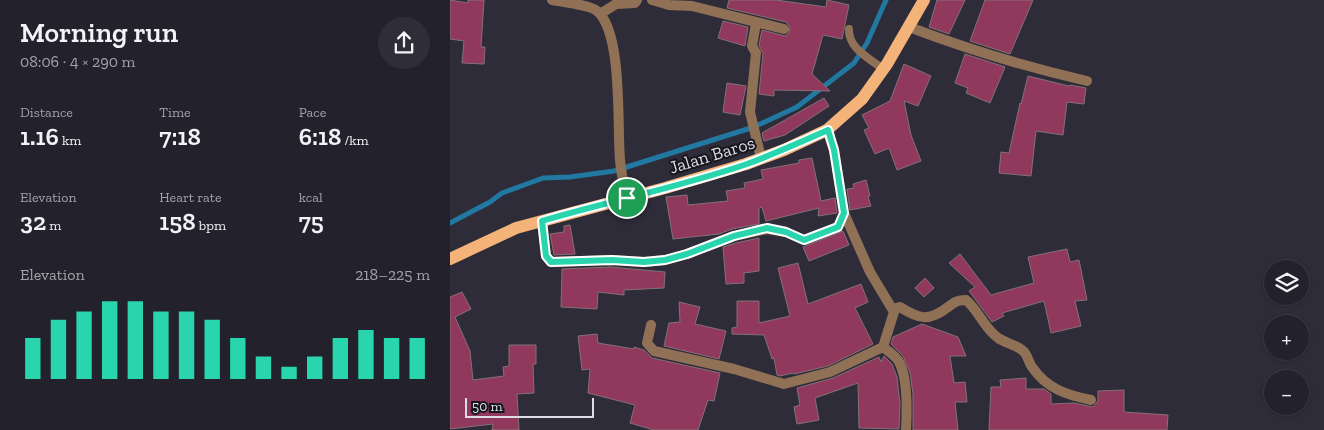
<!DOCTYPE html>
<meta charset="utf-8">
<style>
:root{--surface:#23212c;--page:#2f2e38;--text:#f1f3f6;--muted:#a3a3a9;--line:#403e48;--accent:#28d5ad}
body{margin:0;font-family:"Zilla Slab",serif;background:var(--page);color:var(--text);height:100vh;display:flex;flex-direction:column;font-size:19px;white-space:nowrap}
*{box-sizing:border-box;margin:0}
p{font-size:16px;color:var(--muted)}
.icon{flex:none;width:28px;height:28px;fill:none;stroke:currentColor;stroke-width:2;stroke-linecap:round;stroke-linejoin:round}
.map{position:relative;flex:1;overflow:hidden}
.drawer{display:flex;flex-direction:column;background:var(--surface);width:450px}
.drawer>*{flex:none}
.fabs{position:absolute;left:814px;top:260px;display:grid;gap:10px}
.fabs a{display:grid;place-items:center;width:45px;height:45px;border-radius:50%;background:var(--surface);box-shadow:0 1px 4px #0004,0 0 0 1px var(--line);font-size:25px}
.scale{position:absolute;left:15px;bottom:12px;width:129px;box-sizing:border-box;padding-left:5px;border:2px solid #dedce5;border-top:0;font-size:14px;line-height:18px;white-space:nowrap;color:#dedce5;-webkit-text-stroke:4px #17161c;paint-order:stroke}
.pin{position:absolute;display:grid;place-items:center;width:42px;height:42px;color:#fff;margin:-21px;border:2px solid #fff;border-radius:50%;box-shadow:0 1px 5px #0007}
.round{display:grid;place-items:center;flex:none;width:52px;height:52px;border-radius:26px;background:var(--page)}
.head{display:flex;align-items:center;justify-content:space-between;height:85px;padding:0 20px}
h1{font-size:28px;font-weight:600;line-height:38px}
.figures{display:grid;grid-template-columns:repeat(3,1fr);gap:8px;height:85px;padding:5px 20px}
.figures div{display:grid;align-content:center}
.figures b{font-size:25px;font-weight:600}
.figures small{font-size:14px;font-weight:400}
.figures p{font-size:14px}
.chart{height:140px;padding:10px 20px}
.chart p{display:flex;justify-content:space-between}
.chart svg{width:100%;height:90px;margin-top:5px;stroke:var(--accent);stroke-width:6}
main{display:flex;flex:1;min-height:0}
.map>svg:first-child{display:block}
</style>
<main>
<section class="drawer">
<div class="head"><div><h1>Morning run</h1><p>08:06 · 4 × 290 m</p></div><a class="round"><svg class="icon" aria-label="share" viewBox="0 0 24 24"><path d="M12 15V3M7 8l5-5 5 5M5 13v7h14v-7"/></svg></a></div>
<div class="figures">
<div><p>Distance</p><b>1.16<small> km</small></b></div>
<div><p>Time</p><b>7:18</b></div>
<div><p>Pace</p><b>6:18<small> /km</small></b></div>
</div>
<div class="figures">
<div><p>Elevation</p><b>32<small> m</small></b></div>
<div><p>Heart rate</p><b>158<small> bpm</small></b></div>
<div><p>kcal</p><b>75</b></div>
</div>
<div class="chart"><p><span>Elevation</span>218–225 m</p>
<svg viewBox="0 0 160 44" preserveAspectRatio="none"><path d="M5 44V24M15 44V15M25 44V11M35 44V6M45 44V6M55 44V11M65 44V11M75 44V15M85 44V24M95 44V33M105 44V38M115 44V33M125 44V24M135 44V20M145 44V24M155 44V24"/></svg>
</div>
</section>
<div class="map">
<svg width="874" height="430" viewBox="0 0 874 430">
<rect width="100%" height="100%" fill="#2f2c3a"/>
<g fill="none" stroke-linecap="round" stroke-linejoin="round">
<path stroke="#2179a1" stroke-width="5" d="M0,223l40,-21 12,-9 41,-15 27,-1 44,-6 140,-44 43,-20 57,-44 13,-20 19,-43"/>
</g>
<path fill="#91385d" stroke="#837177" d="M0,0l18,3v-3h16l-3,47h4l-1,17 -22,-1 2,-22 -14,-2z
M279,0h47l50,7 1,-7 22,5 -7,34 -19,-4 -11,39 18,17 -56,-1v6l-15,-2 4,-40 -4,-9 3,-15 23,6 4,-3 1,-6 -4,-5 -59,-14z
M487,0h28l-16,34 -20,-7z
M535,0h48l-23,54 -40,-13z
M273,21l25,6 -3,19 -27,-8z
M515,54l40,13 -15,36 -24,-10 2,-5 -13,-5z
M454,64l27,12 -13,30 -14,-5 7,34 10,26 -24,9 -8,-22 -14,6 -11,-24 5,-2 -7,-13 28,-14z
M578,76l41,10 1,-1 16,3 -2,16 -17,-2 -4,33 -27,-4 -5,45 -32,-3 2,-21 8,1 11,-50 1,1z
M277,83l19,3 -6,29 -17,-3z
M374,98l5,8 -44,29 -21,6 -2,-8z
M362,158l9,43 14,-3 2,15 -19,3 1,-8 -53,13 -4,-14 -3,1v16l-27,5 -13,5 -46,5 -7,-42 21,-2 1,10 40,-4 -2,-10 19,-3 -1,-5 19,-4 -2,-9 38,-7v-3z
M416,180l4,16 -2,1 3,9 -21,4 -3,-21 7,-1 -1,-4z
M120,225l5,29 -21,1 -4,-21 14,-2v-6z
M393,231l6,14 -40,16 -6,-14z
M309,238v33l-15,2v10l-18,1 -3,-37 13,-4z
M617,249l3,13 9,-2 8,40 -12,1 6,25 -30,7 -7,-32 -42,12 2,3 -12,6 -23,-31 6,-4 -26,-24 11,-9 31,41 43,-12 -6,-26z
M348,263l10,41 53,-20 7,18 -13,6 18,36 -45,22 -34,8 -1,-1 -13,3 -3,-1 -3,-17 -2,1 -8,-24 -32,-1v-6l5,-1v-26h22v22l31,-7 -12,-48z
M161,267l54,5 -1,16 -40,2v5l-26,-3 -1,17 -36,-2 1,-38z
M475,278l9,10 -10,9 -9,-9z
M12,292l9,17 -16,8 15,34 3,29 31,-4 -1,-9 6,-1v-21h27v19h-3l1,29 -17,1 2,36h-27l1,-6 -43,5v-132z
M229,302l21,5 -5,17 31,7 -7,28 -55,-13 5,-23 11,-1z
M472,324l36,13 8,19h-16l4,27 11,-1 2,20h-12l3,28h-45v-36l-3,-21 -7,-17 -12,-12 2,-7z
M147,334l1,9 36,6v-2l10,3 8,8 68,15 -6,28 -6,-1 -10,30h-44l-24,-7 5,-18 -47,-12 2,-24 -8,1 -4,-34z
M434,356l8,8 5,13 3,27 -1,25 -40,-1 -1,-45 -43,15 4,22 -22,4 -3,-17 6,-2 -3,-17 36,-10 46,-21 2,5z
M576,378v11h18l7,5v10l23,-1 19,4 5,-6v-10l26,-1v22l44,3 -1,15h-178l2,-43h10l-1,-7z"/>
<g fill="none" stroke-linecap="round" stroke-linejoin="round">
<path stroke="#917156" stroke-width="8" d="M399,29c-1,19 20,29 34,40
M354,240l34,-13 6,-14"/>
<path stroke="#917156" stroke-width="10" d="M102,0c11,2 38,5 45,11 26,21 20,115 23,149 1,13 4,26 7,38
M202,0l17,5 23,1 92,23
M150,14l16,-10 19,-1 2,-3
M306,23l-4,23 4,7 -6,59 11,46
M459,27c58,22 117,40 178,54
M377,130l7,20 10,63 26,59 24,40
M92,221l4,35 5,6 61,-2 32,2 21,-2 22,-6 47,-18 33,-7 19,3 18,8
M201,325l-4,18 7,8 80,18 50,15 46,-12 53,-25
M456,430c1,-18 2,-54 -8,-70 -4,-5 -10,-9 -15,-13l11,-35 2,-4 4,-1c19,12 29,15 48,0 7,-5 9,-7 18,-7 13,11 18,28 32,38 9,6 21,7 27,15 3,4 4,10 7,14 15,22 35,28 59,33"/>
<path stroke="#f4b378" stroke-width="12" d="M0,259l66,-31 149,-40 81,-24 38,-14 43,-20 35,-31 25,-35 37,-64"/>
</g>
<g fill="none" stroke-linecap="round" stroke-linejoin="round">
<g stroke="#fff" stroke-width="10">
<path id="route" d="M378,130l6,20 10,63 -6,14 -34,13 -18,-8 -19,-4 -33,8 -47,18 -22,6 -21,2 -32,-2 -61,2 -5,-6 -4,-35c68,-20 138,-34 205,-57 27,-10 54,-22 81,-34z"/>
</g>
<use href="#route" stroke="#28d5ad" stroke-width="6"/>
</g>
<g text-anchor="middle" stroke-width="4" stroke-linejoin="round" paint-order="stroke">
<g font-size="18" fill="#dedce5" stroke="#17161c">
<text transform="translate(262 155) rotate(-17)" y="6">Jalan Baros</text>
</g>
</g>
</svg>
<div class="fabs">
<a><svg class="icon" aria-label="layers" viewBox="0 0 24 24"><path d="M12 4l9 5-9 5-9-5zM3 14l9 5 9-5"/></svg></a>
<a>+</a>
<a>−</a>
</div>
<div class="scale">50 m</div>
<div class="pin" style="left:177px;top:198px;background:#1e9e55"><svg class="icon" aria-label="arrive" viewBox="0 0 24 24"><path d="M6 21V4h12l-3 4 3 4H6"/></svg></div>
</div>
</main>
